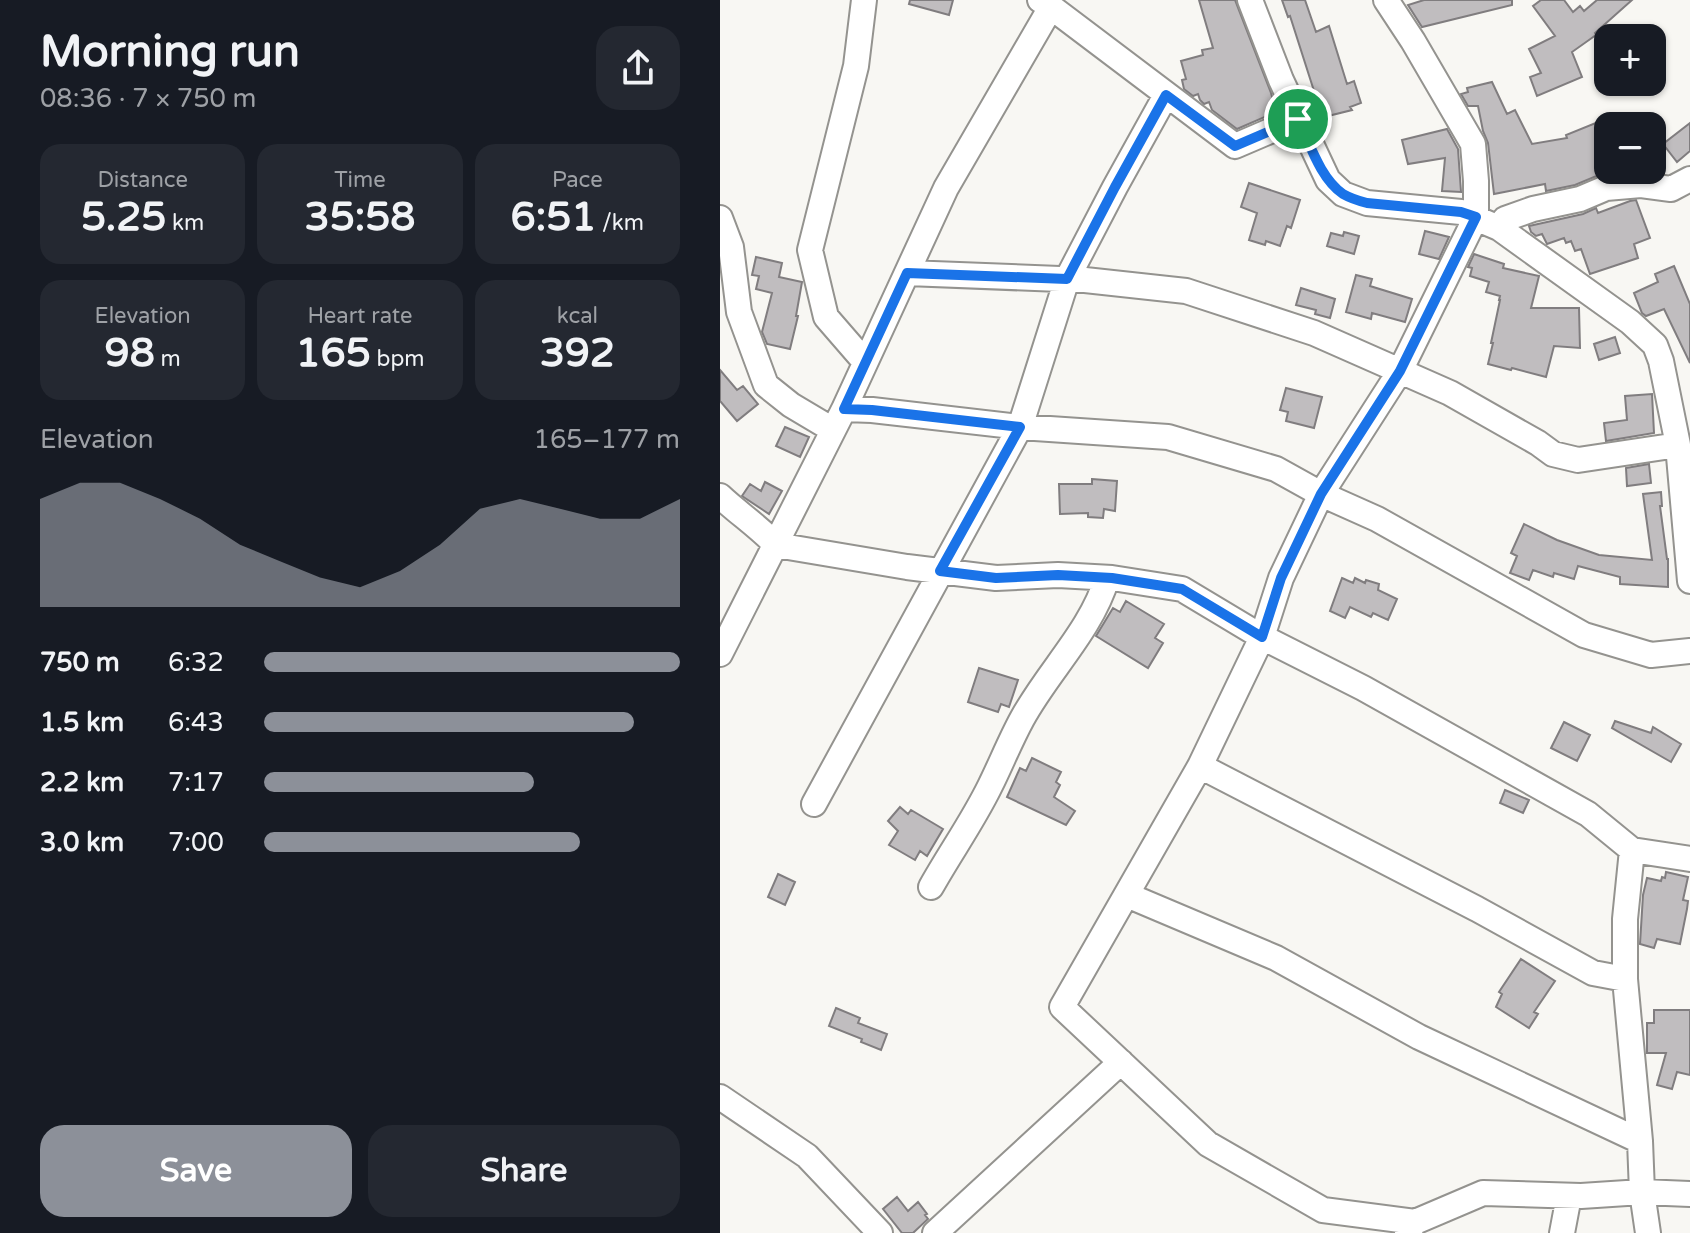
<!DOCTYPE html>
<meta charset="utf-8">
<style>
:root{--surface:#171b24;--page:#242831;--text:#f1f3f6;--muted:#9ea1a6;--accent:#8c9099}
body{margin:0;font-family:"Varela Round",sans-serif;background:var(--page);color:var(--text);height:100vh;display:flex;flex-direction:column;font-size:30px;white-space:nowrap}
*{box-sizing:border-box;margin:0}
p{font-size:26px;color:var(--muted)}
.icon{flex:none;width:44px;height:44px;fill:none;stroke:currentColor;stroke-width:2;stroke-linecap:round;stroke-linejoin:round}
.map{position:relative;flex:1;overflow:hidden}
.panel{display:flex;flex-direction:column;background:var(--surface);width:720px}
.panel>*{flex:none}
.buttons{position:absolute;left:874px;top:24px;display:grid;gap:16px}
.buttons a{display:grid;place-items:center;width:72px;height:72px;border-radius:16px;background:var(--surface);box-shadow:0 2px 6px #0004;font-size:40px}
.pin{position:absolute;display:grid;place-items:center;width:68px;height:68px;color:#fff;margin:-34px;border:4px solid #fff;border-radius:50%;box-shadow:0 2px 8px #0007}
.round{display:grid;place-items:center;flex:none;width:84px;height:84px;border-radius:24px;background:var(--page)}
.headline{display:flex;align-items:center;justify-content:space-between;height:136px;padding:0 40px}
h1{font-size:44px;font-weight:700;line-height:60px}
.stats{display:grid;grid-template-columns:repeat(3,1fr);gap:12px;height:136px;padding:8px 40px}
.stats div{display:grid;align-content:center;border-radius:20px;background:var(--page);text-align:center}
.stats b{font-size:40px;font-weight:700}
.stats small{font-size:22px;font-weight:400}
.stats p{font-size:22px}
.chart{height:224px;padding:16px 40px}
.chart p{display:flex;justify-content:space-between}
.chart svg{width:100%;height:144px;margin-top:8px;fill:var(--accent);opacity:.7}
.cta{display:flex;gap:16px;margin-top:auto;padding:16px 40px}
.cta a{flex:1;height:92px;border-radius:24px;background:var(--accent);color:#fff;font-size:32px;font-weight:700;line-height:92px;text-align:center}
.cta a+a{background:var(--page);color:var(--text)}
ul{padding:0 40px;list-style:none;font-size:26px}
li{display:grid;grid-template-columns:128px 96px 1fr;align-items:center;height:60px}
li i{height:20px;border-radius:10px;background:var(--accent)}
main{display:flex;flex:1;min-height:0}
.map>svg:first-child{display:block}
</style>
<main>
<section class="panel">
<div class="headline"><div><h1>Morning run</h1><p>08:36 · 7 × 750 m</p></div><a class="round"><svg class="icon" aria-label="share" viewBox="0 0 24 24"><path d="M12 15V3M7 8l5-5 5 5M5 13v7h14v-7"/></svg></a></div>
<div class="stats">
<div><p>Distance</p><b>5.25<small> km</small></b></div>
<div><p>Time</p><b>35:58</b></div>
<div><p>Pace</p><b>6:51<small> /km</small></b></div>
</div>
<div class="stats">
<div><p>Elevation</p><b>98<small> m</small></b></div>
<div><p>Heart rate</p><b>165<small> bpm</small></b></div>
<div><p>kcal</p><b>392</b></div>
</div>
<div class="chart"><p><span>Elevation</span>165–177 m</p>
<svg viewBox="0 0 160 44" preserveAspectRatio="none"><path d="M0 44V11L10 6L20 6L30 11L40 17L50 25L60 30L70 35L80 38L90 33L100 25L110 14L120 11L130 14L140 17L150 17L160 11V44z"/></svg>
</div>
<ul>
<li><b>750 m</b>6:32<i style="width:100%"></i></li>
<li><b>1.5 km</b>6:43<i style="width:89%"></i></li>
<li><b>2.2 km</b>7:17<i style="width:65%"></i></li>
<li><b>3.0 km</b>7:00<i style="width:76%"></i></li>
</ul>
<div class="cta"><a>Save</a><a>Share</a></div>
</section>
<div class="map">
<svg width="970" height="1233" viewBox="0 0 970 1233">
<rect width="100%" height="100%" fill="#f8f7f3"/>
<path fill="#c0bdbf" stroke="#807d7f" stroke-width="2" d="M190,0h43l-4,15 -40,-11z
M479,0h36l36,93 5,19 -39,17 -25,-19 -3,-8 -5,2 -4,-4 -2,-6 -5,2 -9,-7 -2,-9 4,-1 -5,-18 22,-6 -1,-5 11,-2z
M562,0h23l11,32 13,-6 18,58 7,-3 7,22 -11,4 2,3 -32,8 -8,-26 2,-1 -24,-75 -2,1z
M704,0h88v5l-90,22 -14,-22z
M821,0h23l9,12 7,-6 4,5 13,-11h35l-37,33 1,2 -24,17 10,25 -45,19 -7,-19 11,-4 -12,-24 26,-13 -22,-30z
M772,82l15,32 8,-4 17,34 35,-6 -1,-3 42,-17v46l-10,3 1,8 -24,10 -29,6 -1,-7 -51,10 -6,-51 -5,-12 -5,-25h-10l-7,-12 7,-2 -1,-4z
M970,123v28l-13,11 -14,-18z
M727,129l11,20 3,43 -19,-1 3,-33 -37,6 -6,-24z
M529,183l51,17 -9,28 -4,-2 -7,20 -14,-5 -1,4 -16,-5 8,-27 -16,-6z
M916,200l14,38 -16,6 4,14 -48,16 -9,-25 -6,2 -4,-10 -5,2 -2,-5 -17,6 -5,-10 -6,2 -5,-4 -2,-6 54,-12 13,-6 2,5 32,-12z
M705,231l24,6 -10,22 -20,-5z
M624,232l15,4 -5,18 -27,-8 4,-13 12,3z
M754,254l30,10 -1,4 36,8 -8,32h48l1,40 -26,-2 -8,31 -34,-9 -1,2 -23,-6 5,-21h-2l9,-43h-1l1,-4 -14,-4 3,-10 -19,-6 2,-8 -4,-1z
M36,257l26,6 -3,14 23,5 -6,34h2l-8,33 -23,-5 -5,-12 10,-39 -16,-4 3,-13 -7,-1z
M954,266l16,38v59l-26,-54 -18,7 -4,-3 -8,-20 24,-11 -3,-8z
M636,275l16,4 -2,7 42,13 -7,23 -33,-9 -1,6 -25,-7z
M581,288l34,11 -5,19 -15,-4 1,-4 -20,-5z
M895,337l5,16 -21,7 -5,-16z
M0,370l17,20 6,-4 15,18 -21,17 -17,-20z
M566,388l36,9 -8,31 -28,-7 2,-9 -8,-2z
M932,394l2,39 -48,8 -2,-18 23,-3 -2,-24z
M65,427l24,10 -9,20 -24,-11z
M929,464l2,19 -24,3 -1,-18z
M372,479l25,2 -2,30 -11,-2 -1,9 -15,-1v-4l-28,1 -1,-30h33z
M45,482l17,9 -13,23 -27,-18 8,-12 11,7z
M941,492l1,14h-2l7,53h1v28l-48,-3v-7l-42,-11 -4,13 -20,-6 -1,4 -20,-7 -4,10 -19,-7 7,-17 -6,-3 13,-29 33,16 42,15 53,5 -9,-66z
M622,578l11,5 2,-5 10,5 1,-3 13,4 -1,6 19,9 -9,21 -15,-7 -2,4 -21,-10 -5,11 -15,-7z
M406,601l38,23 -9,14 8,5 -15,25 -52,-32 17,-28 7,4z
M259,668l39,12 -9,27 -8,-3 -3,8 -30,-10z
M895,721l36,12 2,-6 28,17 -10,18 -59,-34z
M844,722l26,13 -13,26 -26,-13z
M312,758l29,14 -5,10 4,3 -6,12 21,14 -9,14 -59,-28 13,-29 6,3z
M785,790l24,10 -6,13 -23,-10z
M180,807l8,7 3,-4 32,19 -16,27 -7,-5 -5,9 -26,-15 9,-14 -10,-10z
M946,872l22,5 -5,23 5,1 -1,8 -7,35 -23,-5 -3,9 -14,-4 3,-49 4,-17 14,3 1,-4 3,1z
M58,874l17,8 -10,23 -17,-8z
M801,959l34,22 -21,31 4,2 -9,14 -33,-21 6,-13 -3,-2z
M116,1008l24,10 -2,5 29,11 -6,16 -20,-8 1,-3 -33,-13z
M934,1010h36v65l-13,-3 -5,17 -15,-4 9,-32h-19v-30h7z
M177,1197l11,14 10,-9 9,12 -2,1 3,4 -15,14h-11l-19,-24z"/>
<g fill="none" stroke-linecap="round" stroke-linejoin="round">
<g stroke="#94938f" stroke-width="28">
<path id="minor" d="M144,0l-8,66 -46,184 16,67 39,45
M530,0l31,80 47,100 15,14 24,9 94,9 38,16 131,94 25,23 6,16 17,84 12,136
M666,0l27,41 60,103 3,37v36l-76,154 -79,123 -40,84 -19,59 -62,129 -138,241 146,137 115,66 92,12 -8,11
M331,7l184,139 63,-27
M0,218l11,29 8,65 27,73 25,20 42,25
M779,228l6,-9 28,-10 47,-10 26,-11 35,-3 30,4 19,-10
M187,273l178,7 101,11 128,42 136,60 88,50 15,11 25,6 100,-15
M124,409l102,-221 105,-181 -11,-7
M0,496c18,17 39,31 56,49l131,22 89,11 62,-3 54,3 70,11 80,48 101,51 225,126 44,36 58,9
M0,654l124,-245 28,1 148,17 148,10 108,32 45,25 56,25 207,116 67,20 39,-4
M480,766l277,143 116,64 32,6
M94,804l206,-377 47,-148 48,-92 51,-92
M912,850l-7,69v60l15,162 2,51 6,41
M211,887c19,-34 42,-66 59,-101 11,-22 20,-45 32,-67 26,-48 69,-88 85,-141
M407,895l149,63 143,79 221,104
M0,1097l87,59 73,77
M695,1222l68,-29 98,3 61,-4 48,2
M215,1233l186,-171
M842,1233l7,-37"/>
</g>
<use href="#minor" stroke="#fff" stroke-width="24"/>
</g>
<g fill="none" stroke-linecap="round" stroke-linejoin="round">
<g stroke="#fff" stroke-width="16">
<path id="route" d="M446,95l69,51 63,-27c12,25 22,59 45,75 7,4 16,7 24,9l94,9 15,5 -76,154 -79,123 -40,84 -19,59 -80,-48 -70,-11 -54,-3 -62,3 -56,-7 80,-144 -148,-17 -28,-1 63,-136 160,6 48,-92z"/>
</g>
<use href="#route" stroke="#1a73e8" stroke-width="10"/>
</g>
</svg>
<div class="buttons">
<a>+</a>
<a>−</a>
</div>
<div class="pin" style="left:578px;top:119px;background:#1e9e55"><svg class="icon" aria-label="arrive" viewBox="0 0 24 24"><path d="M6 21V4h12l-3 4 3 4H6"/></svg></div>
</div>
</main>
